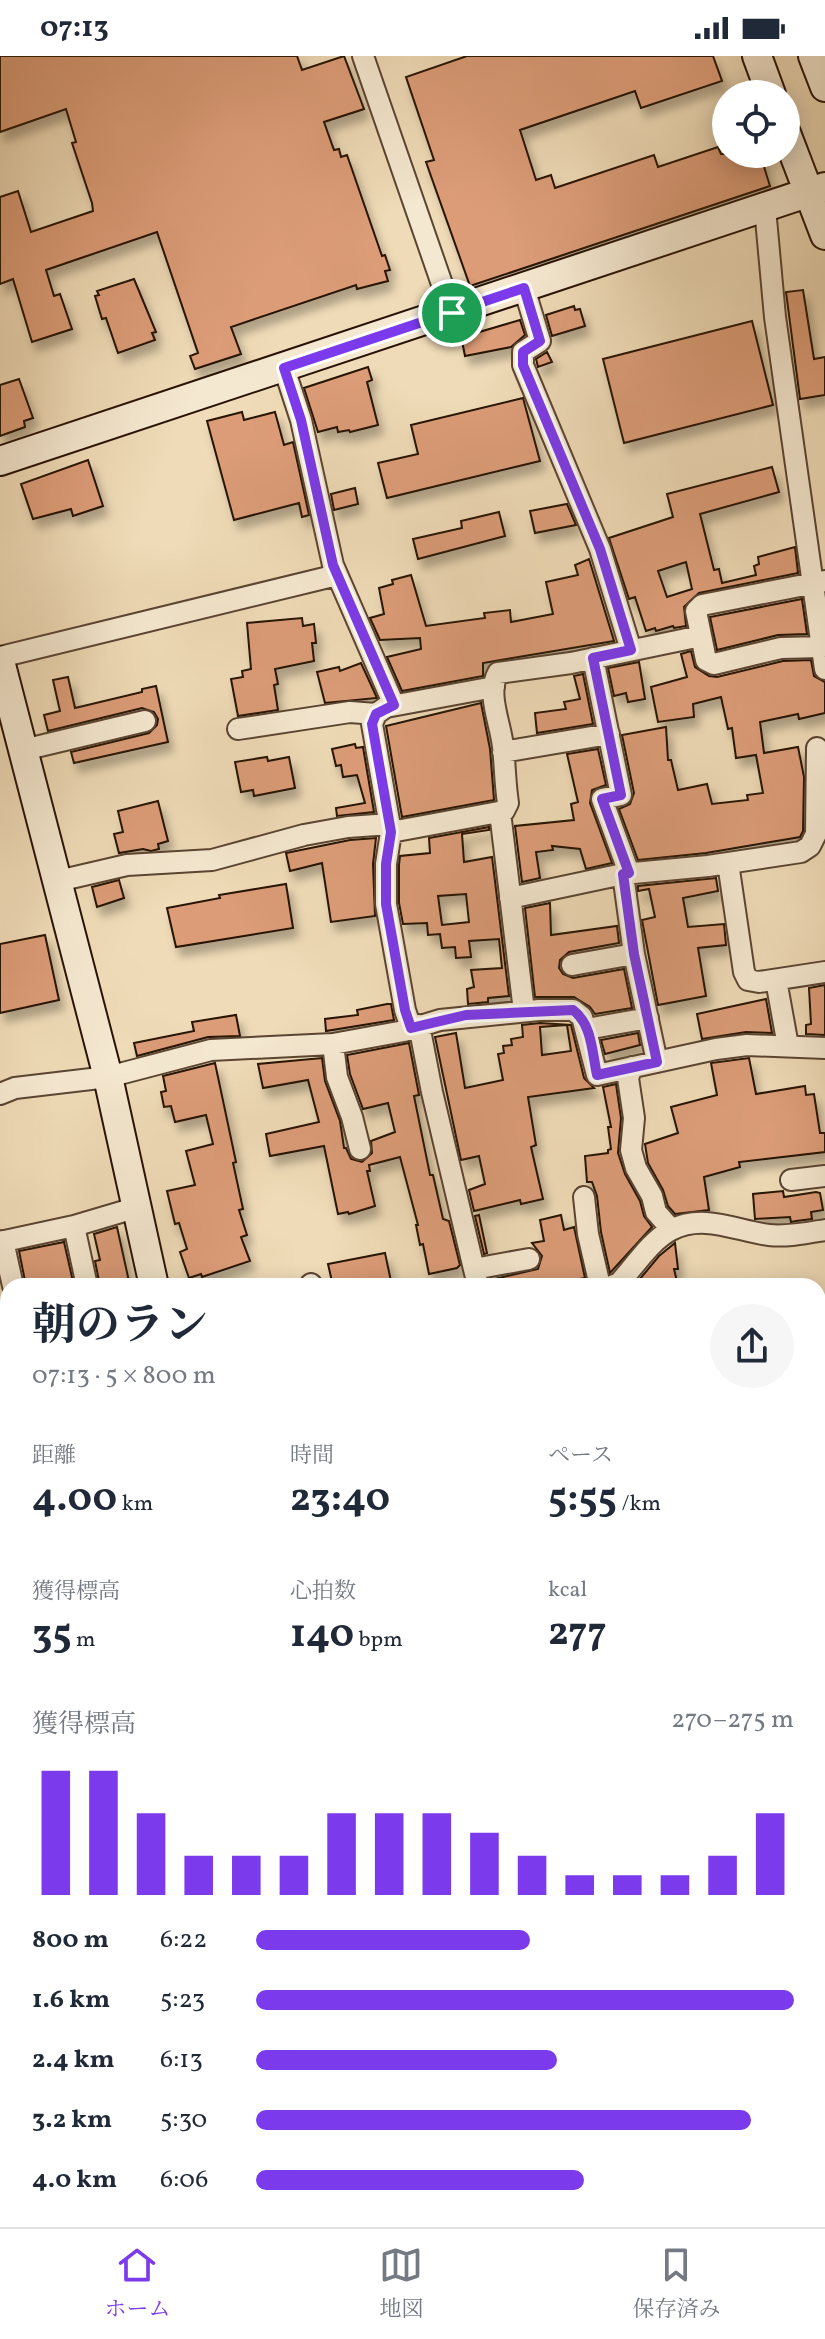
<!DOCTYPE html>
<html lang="ja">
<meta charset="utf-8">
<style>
:root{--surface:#fff;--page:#f6f6f7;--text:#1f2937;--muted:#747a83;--line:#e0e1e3;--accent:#7c3aed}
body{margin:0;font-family:Vollkorn,"Noto Serif JP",serif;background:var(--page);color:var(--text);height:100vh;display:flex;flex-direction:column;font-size:30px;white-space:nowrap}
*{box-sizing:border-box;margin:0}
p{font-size:26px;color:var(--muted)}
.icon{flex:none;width:44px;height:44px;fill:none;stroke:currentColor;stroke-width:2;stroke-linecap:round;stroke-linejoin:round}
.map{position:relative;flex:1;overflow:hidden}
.side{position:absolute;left:0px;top:1222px;width:826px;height:950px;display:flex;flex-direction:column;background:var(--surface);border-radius:24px 24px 0 0;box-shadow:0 4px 20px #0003}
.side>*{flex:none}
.controls{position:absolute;left:712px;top:24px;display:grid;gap:16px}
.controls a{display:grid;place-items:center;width:88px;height:88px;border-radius:50%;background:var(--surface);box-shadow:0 4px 20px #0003;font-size:40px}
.pin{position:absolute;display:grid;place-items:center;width:68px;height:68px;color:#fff;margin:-34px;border:4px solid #fff;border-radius:50%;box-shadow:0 2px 8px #0007}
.round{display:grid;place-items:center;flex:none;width:84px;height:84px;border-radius:42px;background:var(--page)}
.headline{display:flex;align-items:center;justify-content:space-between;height:136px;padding:0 32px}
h1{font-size:44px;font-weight:700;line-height:60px}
.metrics{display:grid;grid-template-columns:repeat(3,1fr);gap:12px;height:136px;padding:8px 32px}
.metrics div{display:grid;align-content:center}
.metrics b{font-size:40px;font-weight:700}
.metrics small{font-size:22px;font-weight:400}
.metrics p{font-size:22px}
.chart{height:224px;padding:16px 32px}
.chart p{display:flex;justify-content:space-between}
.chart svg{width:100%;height:144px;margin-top:8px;stroke:var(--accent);stroke-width:6}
ul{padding:0 32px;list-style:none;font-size:26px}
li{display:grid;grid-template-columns:128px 96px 1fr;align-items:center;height:60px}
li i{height:20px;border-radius:10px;background:var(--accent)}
.status{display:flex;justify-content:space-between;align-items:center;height:56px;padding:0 40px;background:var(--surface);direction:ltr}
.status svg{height:22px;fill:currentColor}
.menu{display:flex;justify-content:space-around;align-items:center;height:112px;border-top:2px solid var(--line);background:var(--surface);font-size:22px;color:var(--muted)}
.menu a{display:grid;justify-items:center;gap:4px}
.menu .on{color:var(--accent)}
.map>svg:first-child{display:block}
</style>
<div class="status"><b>07:13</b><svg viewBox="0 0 49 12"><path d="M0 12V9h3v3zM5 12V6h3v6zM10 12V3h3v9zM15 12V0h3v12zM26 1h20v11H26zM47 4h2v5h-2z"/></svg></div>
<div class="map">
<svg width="825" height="2171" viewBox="0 0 825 2171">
<defs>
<filter id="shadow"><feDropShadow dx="5" dy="9" stdDeviation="4" flood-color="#0004"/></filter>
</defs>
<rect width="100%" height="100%" fill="#efdbb7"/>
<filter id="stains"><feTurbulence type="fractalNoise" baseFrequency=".0025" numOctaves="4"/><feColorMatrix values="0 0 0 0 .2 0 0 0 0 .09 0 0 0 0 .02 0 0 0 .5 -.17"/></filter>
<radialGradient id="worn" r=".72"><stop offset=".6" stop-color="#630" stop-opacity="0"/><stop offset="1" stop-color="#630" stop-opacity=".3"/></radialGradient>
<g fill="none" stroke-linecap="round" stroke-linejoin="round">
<path stroke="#707673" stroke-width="5" d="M135,2164l1,7
M245,2164l11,7"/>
</g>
<path fill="#db9c77" stroke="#281206" stroke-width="2" fill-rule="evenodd" filter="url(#shadow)" d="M0,0h297l5,14 42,-14 20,53 -40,13 10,28 5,-1 2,8 6,-2 35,101 3,-1 5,15 -5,1 3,10 -31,8 -1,-4 -125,42 10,27 -46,15 -5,-13 8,-3 -41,-121 -111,38 8,26 6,-2 12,35 -40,13 -19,-63 -13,5v-87l18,-6 13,41 62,-21 -1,-8 -20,-60 4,-1 -10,-33 -66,23z
M467,0h246l9,25 -81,27 -6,-17 -115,39 16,50 15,-5 4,13 99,-33 4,12 60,-20 3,7h39l10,32 -300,100 -44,-124 8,-2 -28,-83z
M134,223l22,53 -4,1 3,7 -37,13 -12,-35 -4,1 -7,-23 4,-1 -2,-4z
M803,234l11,69 11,-2v38l-25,4 -14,-107z
M574,250l1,4 5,-1 5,17 -33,10 -6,-21z
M520,264l5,15 -14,12 -46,9 -3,-15 8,-1 -1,-5z
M752,265l21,84 -149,38 -21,-84z
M547,296l5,10 -14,5 -2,-8z
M368,311l4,13 -5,2 11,43 -28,7 -1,-2 -11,2 -1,-5 -19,5 -14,-44z
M19,323l14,39 -9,3 1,6 -25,9v-51z
M523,342l17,63 -153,37 -9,-35 40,-9 -7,-29z
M242,356l2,8 31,-8 9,33 9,-3 16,73 -7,2 -3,-14 -65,17 -27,-99z
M88,404l15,46 -30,10 -2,-7 -38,10 -12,-35z
M772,411l7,25 -79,22 14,56 5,-1 3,14 34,-8 -2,-9 5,-2 -1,-7 37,-10 3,26 -99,20 -15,14 2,19 -12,2 -1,-2 -17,5 -1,-3 -9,3 -11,-34 -6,2 -20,-61 64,-21 -6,-23zM686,506l6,27 -25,8 -9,-26z
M355,432l3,16 -24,6 -3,-16z
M567,448l9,21 -41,8 -5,-22z
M499,456l6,24 -87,23 -5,-20 49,-11 -1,-7z
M589,503l25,82 -131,22v13l-81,15 -15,-34 34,-8 -1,-11 -40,2 -10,-22 14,-4 -5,-26 14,-4 -1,-4 19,-5 15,51 59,-8 -1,-5 26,-3 1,12 42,-8 -7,-32 32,-7 -3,-10z
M802,543l5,35 -29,1 -61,15 -7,-33z
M302,562l1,8 11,-2 2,19h-4l2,18 -39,8 3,15 -4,1 4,25 -40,6 -7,-37 12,-2 -1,-6 9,-2 -4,-46z
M691,595l4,16 14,9 8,1 66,-16 28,-1 3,16 11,6v31l-26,6 -1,-5 -38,8 4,31 34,-6 6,30 -1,54 -3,6 -94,16 -68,7 -19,-51 11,-5 4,-11 -12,-58 44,-8 2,33h3l7,30 29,-6 5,20 36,-4 -1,-5 16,-2 -7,-38 -20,3 -4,-30 -4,1 -7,-32 -28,7 1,13 -36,5 -7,-35 36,-10 -6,-23z
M639,606l6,37 -17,3 -2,-9 -12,3 -6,-28z
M361,607l16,35 -52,5 -8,-31 22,-5 1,4z
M583,618l10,50 -56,9 -2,-20 31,-4 -2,-7 16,-3 -6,-23z
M68,621l7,31 67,-16v-3l14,-3 12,56 -94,21 -3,-11 78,-19 8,-8 1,-6 -4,-7 -12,-4 -94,23 -4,-16 16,-4 -7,-31z
M481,647l9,46 4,51 -92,17 -16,-91z
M355,688l1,4 7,-1 11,65 -37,4 -1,-8 29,-5 -8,-28 -14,2 -2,-12 -5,1 -4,-17z
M598,693l8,36 -14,5 -2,13 22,60 -26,6 -6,-20 -28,-3 1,4 -17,2 4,26 -18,4 -7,-56 59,-6 -3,-16 7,-2 -11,-48z
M267,701l1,4 21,-4 6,31 -41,8 -1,-6 -12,2 -6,-30z
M158,745l10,40 -10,3 1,5 -8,2 -8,-2 -24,4 -5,-19 9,-2 -5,-21z
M489,771v3l-27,4 2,28 28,-5 17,139 -21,2v4l-20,2 -1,-15 7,-2 -3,-17 31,-2 -3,-29 -30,2 2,16 -15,1 -1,-11 -13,1 -2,-14 -12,1 -1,-12 -24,1 -4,-21v-38l1,-9 30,-3 -1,-15zM466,838l3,28 -27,3 -4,-29z
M376,782l-3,26 2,52 -44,6 -9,-59 -32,8 -4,-18 64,-13z
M716,822l2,13 -35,7 5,29 36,-3 2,21 -28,3 8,48 -48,9 -16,-85 13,-3 -6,-28 -11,2v-5z
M119,824l5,18 -27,9 -5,-20z
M286,828l7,44 -117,19 -9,-39 53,-10 -1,-3z
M550,847l1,32 66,-9 2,17 -50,9 -9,8 -1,8 4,6 10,4 51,-9 8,39 -37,6 -5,-7 -16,-10h-39l-10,-89z
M45,879l14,65 -59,13v-69z
M825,929v50l-19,-1v-9l5,-1 -2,-36z
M766,943l6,34 -26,-1 -44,7 -5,-25z
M387,948h4l3,16 -68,11 -1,-12 33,-4 -1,-5z
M236,959l4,21 -32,1 -71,19 -3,-13 60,-12 -2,-9z
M540,967l31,2 13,53 10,10 -66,9 8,48 -5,2 12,52 -22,5 -1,-4 -46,11 -5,-21 16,-6 -6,-28 -18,4 -26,-123 21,-4 9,55 38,-8 -5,-26 6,-1 -1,-7 9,-1 -1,-6 12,-2 -1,-12zM567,969l4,26 -29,4 -2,-28z
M638,977l2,12 -35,9 -4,-14z
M409,987l10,52 -5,1 16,79h3l10,44 6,2 11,44 -3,3 -28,6 -6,-30 -3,1 -4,-20h2l-18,-68 -31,8 1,6h-3l8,35 -26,8 -1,-2 -10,2 -14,-68 -54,10 -4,-22 53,-12 -11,-42 -45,8 -5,-24 64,-6 3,23 15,40 4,27h2l5,11 11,3 10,-9 -1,-12 24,-9 -7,-29 -25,6 -13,-35 -3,-19z
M749,1002l7,36 49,-8 1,9 8,-1 6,39h5v19l-86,10 1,5 -36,10 5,33 -34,4 -7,-8 -5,-16 -15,-27 -3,-19 33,-11 -7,-26 46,-12 -6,-32z
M215,1007l21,99 -3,1 10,46 -4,1 8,25 -6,2 9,24 -48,16 -1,-3 -12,4 -9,-26 7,-3 -8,-26 -4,1 -8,-33 28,-6 -9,-34 27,-7 -7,-29 -31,7 -4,-16 -7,1 -3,-15 5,-1 -3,-15z
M616,1028l5,34 -3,35 7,21 15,27 4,15 8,11 -42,46 -9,-41 -4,-36 -5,-14h-5l-2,-26 23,-3v-3l3,-1 -3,-22h3l-8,-40z
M783,1135l1,6 32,-5 4,1 3,17 -12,2 1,7 -16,2 -5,1 -1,-5 -35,2 -2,-25z
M479,1159l8,38 -3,1 -9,-38z
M561,1159l3,15 10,-3 11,51 -44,8h-50l-1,-6 48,-11 4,-13 -10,-13 12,-2 -4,-21z
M117,1171l13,59h-30l-5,-25 5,-1 -6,-26z
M64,1186l10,44h-48l-7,-35z
M675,1187l3,26h-4l4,17h-44l25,-30z
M385,1197l7,33h-59l-5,-22z"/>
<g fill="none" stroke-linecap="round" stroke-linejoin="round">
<g stroke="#5a4432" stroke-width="24">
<path id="street" d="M363,0l89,257
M765,152l10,109 50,352
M524,232l16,53 -17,11v13l77,184 31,101
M284,312l17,52 32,145 61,140
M822,591l-41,1 -67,16 -8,-4 -10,-49 6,-6 123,-24
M0,601l337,-82
M593,602l28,137 -19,4 27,74
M238,673l112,-17 26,2
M23,694l122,-29
M503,696l106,-18
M500,756l24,199
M391,776l113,-21 4,-8c-3,-19 -3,-38 -5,-56 -2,-23 -17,-53 -5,-74l73,-10 130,-27
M728,807l16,109 4,8 11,2 66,-10
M623,818l11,80 23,108
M58,825l69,-16 85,-5 92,-25 44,-8 42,-3
M510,842l113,-24 85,-8 93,-14 9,-6 6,-12 1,-86
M572,909l62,-11
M776,924l12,66
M419,969l13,67 46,194
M411,972l-6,-18 -19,-106v-40l5,-32 -19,-108 4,-10 10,-7 108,-20
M587,973l61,-11
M333,988l4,33 15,40 8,32
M632,1011l-4,11 6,40 -3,32 5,18 16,28 4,16 15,17
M0,1038l15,-6 93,-11 103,-27 122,-6 71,-13 36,-11 99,-10h34l9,7 15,58 119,-26 31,-4 78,3
M791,1124l34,-4
M584,1141l4,37 12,52
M74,1170l13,60
M3,1185l10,45
M0,1186l74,-16 64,-19
M474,1213l55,-10
M311,1228v2
M612,1230l7,-3c16,-17 31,-42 52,-53 32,-17 66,1 98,5 18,2 38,-2 56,-5
M0,1345h8
M818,1513l7,-1
M818,1701l2,13
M196,2164l3,7
M355,2171l11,-7"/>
</g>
<g stroke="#281206" stroke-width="32">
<path id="secondary" d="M757,0l14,38
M813,0l12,31
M786,77l39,102
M0,405l825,-274
M0,605l108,416 46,209"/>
</g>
<g stroke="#281206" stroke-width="40">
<path id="highway" d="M818,1849l7,-1
M0,2037l8,-2"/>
</g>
<use href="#street" stroke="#f5e8d0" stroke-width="20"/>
<use href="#secondary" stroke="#f5e8d0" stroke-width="28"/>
<use href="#highway" stroke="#efdbb7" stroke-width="36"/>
</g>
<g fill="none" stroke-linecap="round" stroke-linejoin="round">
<g stroke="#fff" stroke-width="16">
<path id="route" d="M524,232l16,53 -17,11v13l77,184 31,101 -38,8 28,137 -19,4 27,74 -6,1 11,80 23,108 -60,13c-5,-23 -5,-51 -24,-65l-107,5 -55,13 -6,-18 -19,-106v-40l5,-32 -19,-108 4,-10 18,-9 -61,-140 -32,-145 -17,-52z"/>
</g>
<use href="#route" stroke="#7c3aed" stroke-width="10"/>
</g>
<rect width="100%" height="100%" filter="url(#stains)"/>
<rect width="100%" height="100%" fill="url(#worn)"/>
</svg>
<div class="controls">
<a><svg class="icon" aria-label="locate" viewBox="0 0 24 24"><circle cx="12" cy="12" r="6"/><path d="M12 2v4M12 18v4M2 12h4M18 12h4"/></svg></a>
</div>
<div class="pin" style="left:452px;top:257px;background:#1e9e55"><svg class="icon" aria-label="arrive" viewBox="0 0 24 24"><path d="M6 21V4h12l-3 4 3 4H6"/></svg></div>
<section class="side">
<div class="headline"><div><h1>朝のラン</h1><p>07:13 · 5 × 800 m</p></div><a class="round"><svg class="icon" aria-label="share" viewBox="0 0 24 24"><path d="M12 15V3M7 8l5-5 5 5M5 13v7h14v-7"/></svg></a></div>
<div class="metrics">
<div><p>距離</p><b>4.00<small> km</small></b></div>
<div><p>時間</p><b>23:40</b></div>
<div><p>ペース</p><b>5:55<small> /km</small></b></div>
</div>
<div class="metrics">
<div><p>獲得標高</p><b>35<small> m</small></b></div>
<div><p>心拍数</p><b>140<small> bpm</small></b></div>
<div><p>kcal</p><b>277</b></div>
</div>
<div class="chart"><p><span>獲得標高</span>270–275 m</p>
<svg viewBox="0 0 160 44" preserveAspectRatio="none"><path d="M5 44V6M15 44V6M25 44V19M35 44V32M45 44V32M55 44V32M65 44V19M75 44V19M85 44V19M95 44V25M105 44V32M115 44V38M125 44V38M135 44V38M145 44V32M155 44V19"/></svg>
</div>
<ul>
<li><b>800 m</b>6:22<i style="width:51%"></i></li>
<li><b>1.6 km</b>5:23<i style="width:100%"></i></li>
<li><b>2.4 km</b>6:13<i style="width:56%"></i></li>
<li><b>3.2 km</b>5:30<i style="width:92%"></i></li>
<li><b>4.0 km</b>6:06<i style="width:61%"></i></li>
</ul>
</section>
</div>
<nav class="menu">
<a class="on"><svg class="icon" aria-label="home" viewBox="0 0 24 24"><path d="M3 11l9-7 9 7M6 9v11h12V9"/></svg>ホーム</a>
<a><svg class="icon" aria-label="map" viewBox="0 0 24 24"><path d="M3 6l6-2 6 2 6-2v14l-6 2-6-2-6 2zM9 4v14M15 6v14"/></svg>地図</a>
<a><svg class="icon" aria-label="saved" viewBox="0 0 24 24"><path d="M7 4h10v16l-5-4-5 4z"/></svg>保存済み</a>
</nav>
